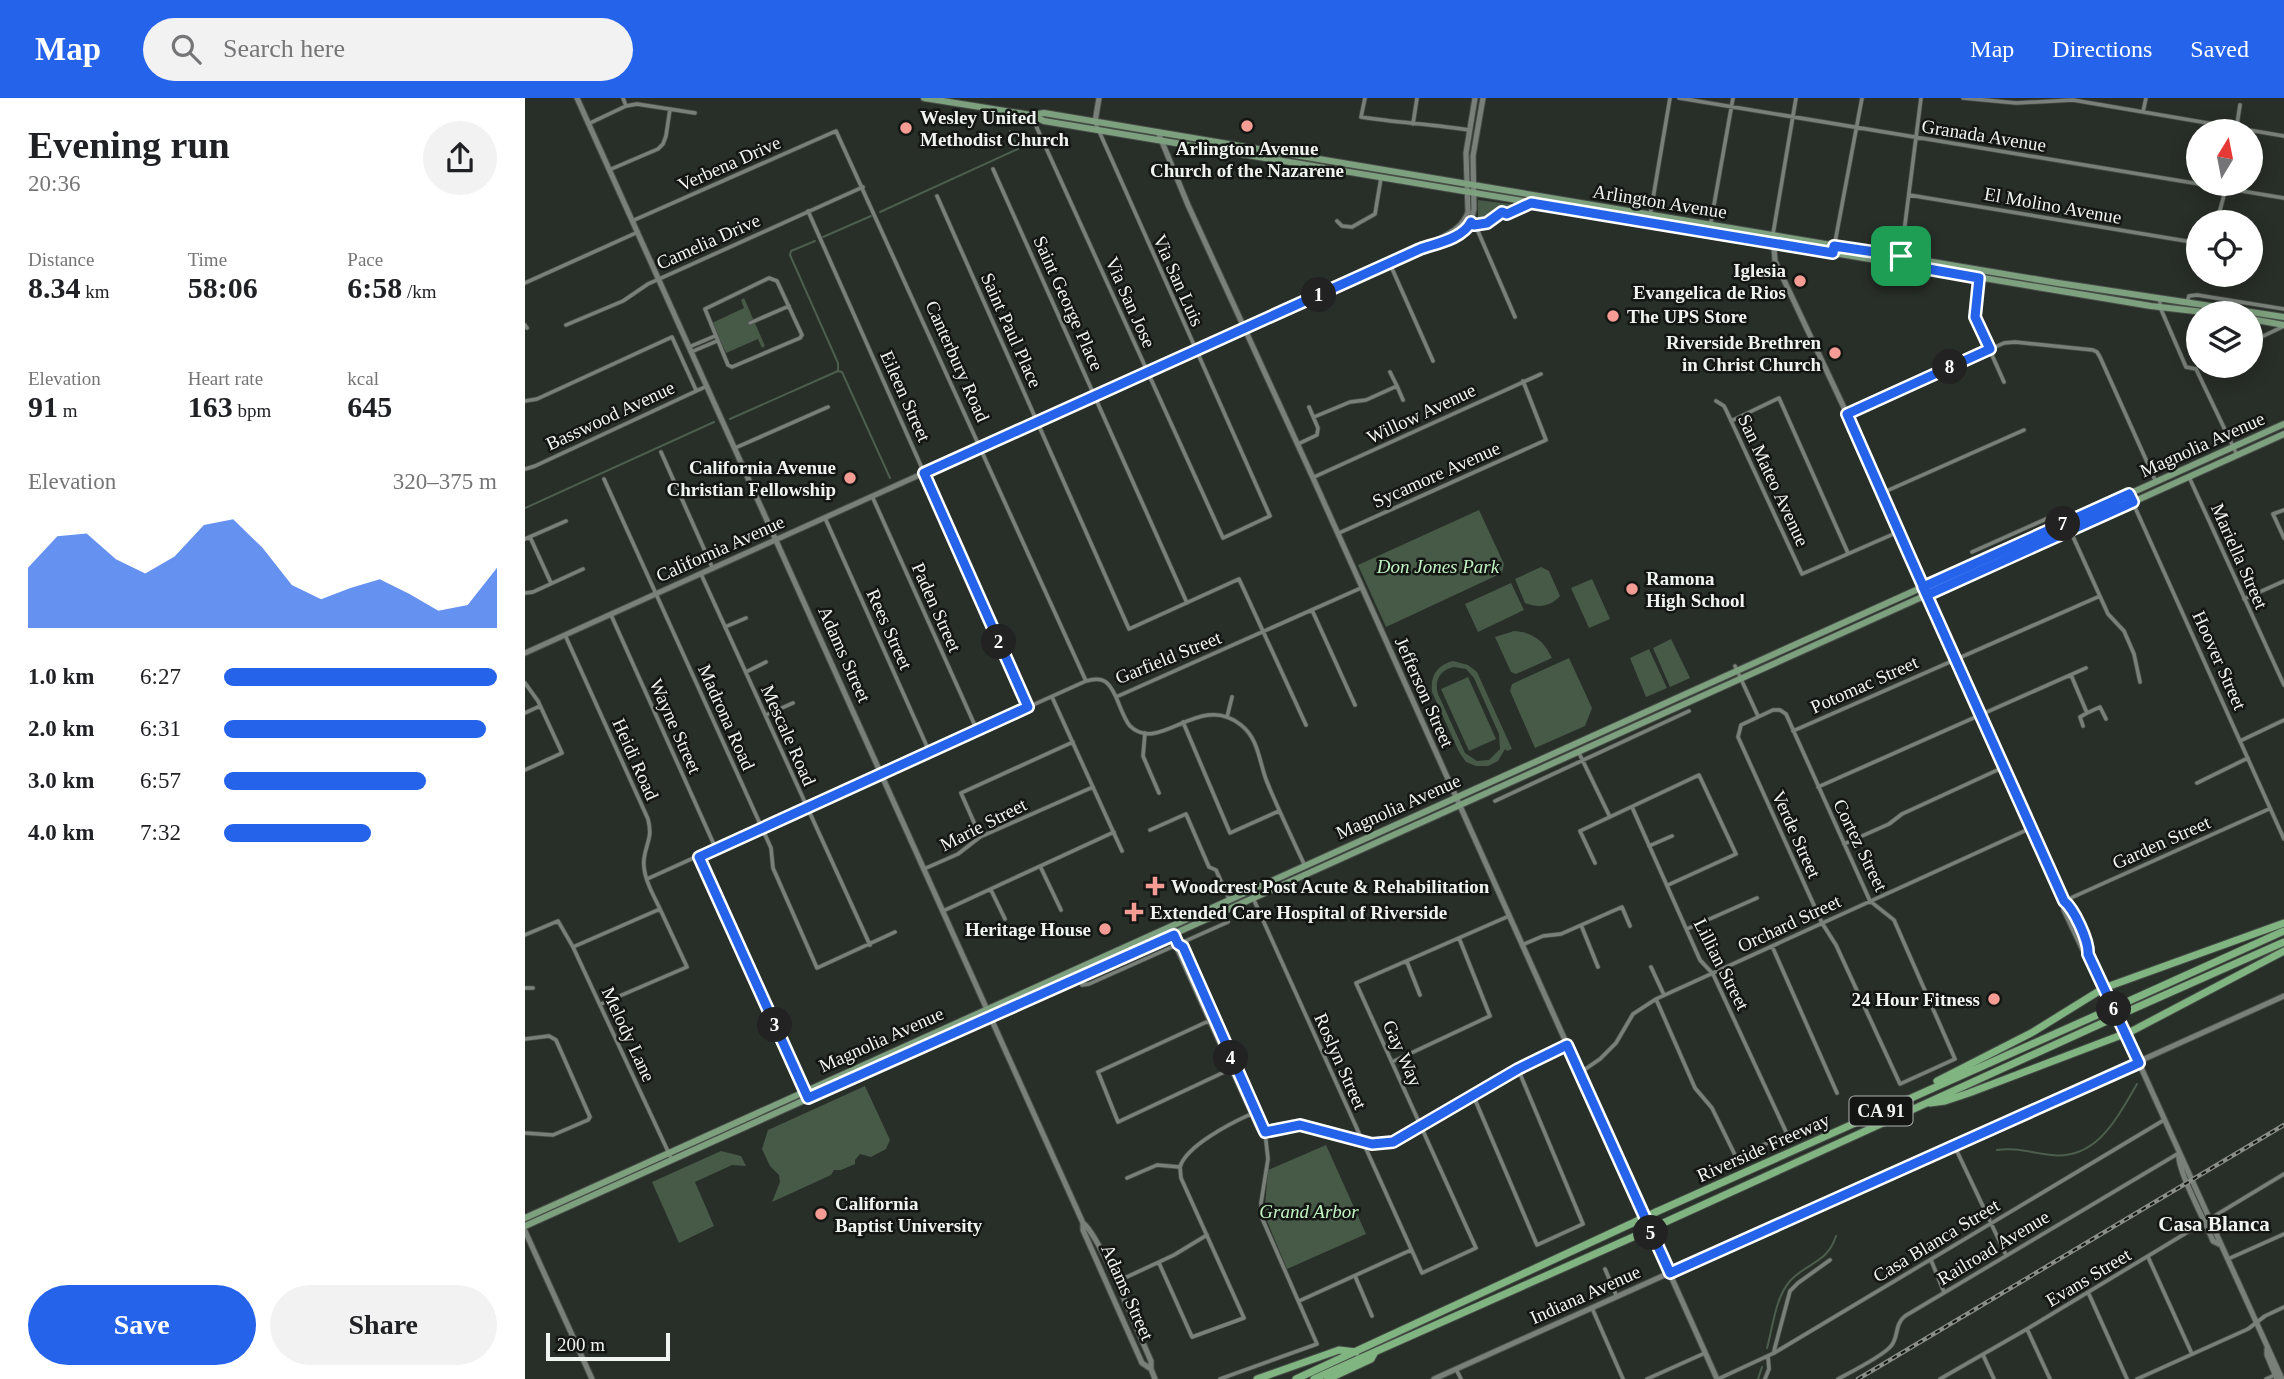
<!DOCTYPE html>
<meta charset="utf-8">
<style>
:root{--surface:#fff;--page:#f2f2f2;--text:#202124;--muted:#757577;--accent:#2563eb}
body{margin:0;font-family:"Times New Roman",serif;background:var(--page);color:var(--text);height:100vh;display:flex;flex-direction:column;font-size:26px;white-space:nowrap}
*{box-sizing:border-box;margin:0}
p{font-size:23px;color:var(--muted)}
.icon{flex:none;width:38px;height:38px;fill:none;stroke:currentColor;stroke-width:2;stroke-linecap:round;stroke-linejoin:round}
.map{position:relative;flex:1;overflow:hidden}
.sheet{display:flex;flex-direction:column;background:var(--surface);width:525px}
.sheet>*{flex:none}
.needle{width:46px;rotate:10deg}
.fabs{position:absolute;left:1661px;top:21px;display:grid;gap:14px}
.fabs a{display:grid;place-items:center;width:77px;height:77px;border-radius:50%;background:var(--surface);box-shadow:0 4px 18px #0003;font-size:35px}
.scale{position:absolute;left:21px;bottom:18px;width:124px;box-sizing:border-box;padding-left:7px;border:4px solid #f0f4f0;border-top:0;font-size:19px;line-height:24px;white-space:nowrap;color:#f0f4f0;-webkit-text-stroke:5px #131613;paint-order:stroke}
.pin{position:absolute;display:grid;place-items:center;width:60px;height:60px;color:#fff;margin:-30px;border-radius:14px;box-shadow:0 4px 10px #0006}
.km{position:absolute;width:35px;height:35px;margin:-18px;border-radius:50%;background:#222;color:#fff;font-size:19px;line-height:35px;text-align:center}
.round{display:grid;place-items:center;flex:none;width:74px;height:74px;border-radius:37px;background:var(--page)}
.head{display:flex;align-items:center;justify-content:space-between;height:119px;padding:0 28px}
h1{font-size:38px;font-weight:800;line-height:52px}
.figures{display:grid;grid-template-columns:repeat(3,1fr);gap:10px;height:119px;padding:7px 28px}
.figures div{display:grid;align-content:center}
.figures b{font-size:30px;font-weight:800}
.figures small{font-size:19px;font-weight:400}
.figures p{font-size:19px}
.chart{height:196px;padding:14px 28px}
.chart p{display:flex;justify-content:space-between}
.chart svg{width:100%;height:126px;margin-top:7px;fill:var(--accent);opacity:.7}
.action{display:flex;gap:14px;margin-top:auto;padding:14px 28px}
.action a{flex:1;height:80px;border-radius:42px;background:var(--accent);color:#fff;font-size:28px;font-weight:800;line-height:80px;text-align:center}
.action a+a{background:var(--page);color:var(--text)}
ul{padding:0 28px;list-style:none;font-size:23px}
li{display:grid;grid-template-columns:112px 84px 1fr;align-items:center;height:52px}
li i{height:18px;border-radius:9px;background:var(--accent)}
header{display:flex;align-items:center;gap:42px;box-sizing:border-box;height:98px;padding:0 35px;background:var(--accent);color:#fff}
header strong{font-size:33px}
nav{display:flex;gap:38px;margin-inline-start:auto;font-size:24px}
.search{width:490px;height:63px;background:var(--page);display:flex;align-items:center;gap:18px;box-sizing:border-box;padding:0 24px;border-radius:38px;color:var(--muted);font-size:26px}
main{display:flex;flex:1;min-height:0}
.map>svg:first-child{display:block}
</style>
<header>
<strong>Map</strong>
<div class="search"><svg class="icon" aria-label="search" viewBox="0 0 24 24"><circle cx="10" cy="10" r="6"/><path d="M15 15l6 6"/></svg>Search here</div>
<nav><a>Map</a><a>Directions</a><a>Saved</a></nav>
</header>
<main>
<section class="sheet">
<div class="head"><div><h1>Evening run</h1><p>20:36</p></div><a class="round"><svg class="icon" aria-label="share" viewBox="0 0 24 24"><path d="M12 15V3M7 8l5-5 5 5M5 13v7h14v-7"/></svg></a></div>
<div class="figures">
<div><p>Distance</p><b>8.34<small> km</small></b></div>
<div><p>Time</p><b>58:06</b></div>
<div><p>Pace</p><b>6:58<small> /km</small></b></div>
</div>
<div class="figures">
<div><p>Elevation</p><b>91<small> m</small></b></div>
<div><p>Heart rate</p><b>163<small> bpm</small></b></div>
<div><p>kcal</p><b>645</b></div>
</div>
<div class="chart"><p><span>Elevation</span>320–375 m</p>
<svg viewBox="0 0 160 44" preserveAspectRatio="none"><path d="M0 44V23L10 12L20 11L30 20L40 25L50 19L60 8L70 6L80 16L90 29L100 34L110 30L120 27L130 32L140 38L150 36L160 23V44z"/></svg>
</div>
<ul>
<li><b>1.0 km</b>6:27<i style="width:100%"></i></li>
<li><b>2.0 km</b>6:31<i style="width:96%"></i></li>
<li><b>3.0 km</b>6:57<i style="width:74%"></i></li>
<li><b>4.0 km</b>7:32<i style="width:54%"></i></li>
</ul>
<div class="action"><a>Save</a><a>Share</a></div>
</section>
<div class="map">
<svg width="1759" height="1281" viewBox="0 0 1759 1281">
<rect width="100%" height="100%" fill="#282e28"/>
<path fill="#475a48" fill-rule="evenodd" d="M953,102l47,6 -16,6 -3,-4h-6l-16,14 -6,-3z
M219,200l21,48 -3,2 -4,-9 -32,14 -14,-30 32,-15 -3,-8z
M954,412l25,54 -2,9 -116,54 -28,-62z
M1016,469l8,4 11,25c-10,11 -21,12 -35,7l-10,-24z
M1067,481l18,40 -21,9 -18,-40z
M986,485l13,27 -46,22 -13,-28z
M989,533c19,1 30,10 38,27l-36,16 -5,-2 -16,-35z
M1146,541l19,39 -20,9 -17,-39z
M1124,551l18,39 -21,9 -16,-39z
M1044,560l23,50 -7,18 -50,22 -25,-57 2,-7z
M928,563l15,4 9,7 35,77 -5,2 -2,-2 -7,12 -10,5h-12l-10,-4 -7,-10 -27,-60c-2,-16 5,-27 21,-31zM929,569l12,2 8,9 25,56 1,15 -11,11 -12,1 -12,-8 -27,-59c-4,-14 2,-24 16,-27z
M943,579l28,62 -27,12 -28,-62z
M340,988l25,54 -4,9 -15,8 -11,-3 -5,6v4l-14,6h-7l-3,5 -59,27 8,-20 -1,-7 -9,-9 -8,-17 6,-19z
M801,1047l40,89 -79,35 -20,-48 -2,-16 3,-35z
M196,1053l20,5 5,10 -14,-1 -37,17 19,44 -35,17 -27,-61z"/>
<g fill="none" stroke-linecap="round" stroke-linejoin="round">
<path stroke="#4c5e4d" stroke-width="2" d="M355,114l138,-63 -8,-18
M298,139l48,-21
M290,143l-24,10 -1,4 48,108v7
M205,321l108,-48 4,1 48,106
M0,410l189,-86
M1472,1052c19,-3 35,3 54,5 46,5 66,-37 86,-71
M1242,1250c6,-21 8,-50 23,-67 17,-19 37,-17 46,-45
M1233,1281l4,-12"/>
<g stroke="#474c47" stroke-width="5">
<path id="minor" d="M98,0l3,8
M840,0l-4,19c37,6 72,7 108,13
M1154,0l605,100
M1438,0l53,5 57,-3 211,36
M1618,14l3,-14
M507,19l191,421 47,-22 -175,-394
M63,26l38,-18 11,-2 58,9
M888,26l4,-26
M1711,33l4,-26
M468,71l194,434
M84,72l49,-21 5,-5 3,-8 4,-27
M1384,97l283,47 6,-6
M412,98l192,433 110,-50 67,146
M283,113l220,496
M107,123l204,-90 250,550
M812,123l5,5 10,1 23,-13 6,-36
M946,124l6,7 38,88
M1124,124l21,-124
M1687,124l8,-12 7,-26
M949,127l13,-1 15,-12 5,2 22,-10
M1184,135l24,-135
M1248,136l23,-136
M1308,155l29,-155
M1376,158l20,-158
M865,166l43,97
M1456,172l-6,47 29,65
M244,180l8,3 25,54 -2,3 -68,29 -4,-2 -23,-56z
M0,185l113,-51
M1635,202v7l26,60 10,2
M1662,204l2,-6 8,-1 87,14
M225,225l39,-17
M0,227l2,3
M41,227l57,-24 25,-17 215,-97
M1726,244l33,-16
M164,249l26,-11
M166,254l26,-11
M1671,271l41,86
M872,288l6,14
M0,303l12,-2 135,-62 24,53
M1191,303l8,5 3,6 75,162 96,-42
M1322,316l157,-71 11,-1 78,8 4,2 3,5 56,125
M789,319l36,-15 16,-2 31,-14 -7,-14
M1206,323l48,-23 69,155
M773,346l19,-9 1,-7 -9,-21
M210,350l93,-41
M136,354l52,117
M0,371l10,-3 172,-80
M789,379l227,-103
M1664,379l95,208
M79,381l167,369 2,20 44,100 78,-36
M1357,395l142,-63
M1604,396l155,345
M347,398l105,234
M1759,412l-11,4 11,24
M300,420l104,233
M1545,432l38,84 16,17 10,23 6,28
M814,435l207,-93 -23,-59
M5,439l21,46
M0,441l41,-18
M1447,454l83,-37 8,1 4,6
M176,476l169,371
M0,495l8,-1 50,-23
M1719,501l40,-18
M787,512l43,95
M86,517l105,234
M200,529l21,-9
M40,537l83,184c5,20 -2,23 -4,40 -2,17 9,35 16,50l-87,38
M1210,568l23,50
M221,574l20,-10
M1546,577l16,38 -7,4 3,9
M0,585l13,18 24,52 -37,17
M527,599l70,154
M591,599c4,9 8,22 14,29 30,29 69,-35 111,-1 18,14 18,37 26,57 12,29 25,56 38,84
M1248,612h7l6,4 84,187 24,19 61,139 -55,25 -64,-139 -14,-22 -84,-186 3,-12z
M0,615l15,-7
M1562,615l13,-6 6,12
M241,617l27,-12
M702,619l5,-20
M658,624l47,111 49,-22
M1268,633l307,-135
M620,635l-2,23 16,37
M1715,643l44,-21
M1054,655l31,64
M1672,685l51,-25
M1293,689l268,-119
M970,703l194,-90
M1107,709l68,153 13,14 74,160 -72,33
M625,732l36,-16 23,53 7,3 13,29
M455,738l-19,-43 112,-51
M1319,746l45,-20 13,-10 102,-47
M1124,748l23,-10
M174,759l105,234
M1070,765l-15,-32 119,-56 37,79 -68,31
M516,770l20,42
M399,771l34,-15 22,-17 113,-50
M122,781l439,-198c18,-5 23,1 30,16l245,-109
M466,792l14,29
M728,800l169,375 54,-25 -120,-265 153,-67
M1539,803l205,-92
M418,813l171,-79
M1056,827l17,42
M1162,831l70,-31
M649,836l4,10 -1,6 81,179 8,9
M0,837l33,-14 15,26 99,213
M653,846l5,3 82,185 3,27 -7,44 1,15 55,126 -97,35
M997,847l21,-9 18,-2 61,-27 8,19
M1247,848l65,147
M882,864l13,33
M1126,869l13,28
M557,887l7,-1 139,-62
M0,890h8
M1131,901l39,89 17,20 24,49
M76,906l86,-37 -27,-58
M688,921l-115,53 20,50 117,-55
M0,941l24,-3 7,4 34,77 -2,3 -35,15 -28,-2
M867,964l98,-46 -31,-78
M1056,974l19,-13 16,-16 17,-29 23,-15 375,-171
M948,997l64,150 46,-21 -65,-155
M736,1035l24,-7 15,-1 72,19 21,-2 125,-73 49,-24
M1429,1047l52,110
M602,1080l30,-13 23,2c6,-21 51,-44 71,-53
M1623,1159l44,97
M1703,1161l56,-25
M1406,1162l13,32
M634,1165l33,74 52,-19 -63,-140 -1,-11
M1080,1171l12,28
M830,1178l17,40
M591,1184l58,-27 33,-20
M1563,1194l39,87
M774,1203l112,-51
M1067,1210l31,71
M1502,1231l23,50
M1249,1253l16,-60 8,-8 32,-23
M1458,1257l11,24
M931,1271l5,10
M1122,1281l58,-26
M1193,1281l56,-26 390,-233
M1240,1281l4,-10 -1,-13
M1313,1281c13,-7 45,-23 53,-33 8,-9 3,-21 14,-30l274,-163
M1415,1281l87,-50 257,-155
M1612,1281l111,-50 17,-13 19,-9
M1741,1281l11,-5"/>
</g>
<g stroke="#474c47" stroke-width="7">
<path id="tertiary" d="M570,24l4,-24
M633,34l30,73 125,273 404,901
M1614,965l143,316
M1654,1056c-3,14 27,69 34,87l6,3
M0,1133l67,148
M1742,1251v6l10,24"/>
</g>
<g stroke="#474c47" stroke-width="7">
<path id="secondary" d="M52,0l506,1125v7l59,133 9,6
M1248,137l2,26 72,153 217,487v9l19,40 5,4
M908,144c15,-8 29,-13 35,-30l-2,-59 9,-55
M0,555l895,-404 30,-10 15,-8 6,-9 3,-13 -1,-53 10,-58
M1539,803l7,5 18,41 -1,7 51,109
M558,1125c18,14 56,112 68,138v8l4,10
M909,1281l850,-383"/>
</g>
<g stroke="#474c47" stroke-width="8">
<path id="primary" d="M399,0l107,17 13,6 1107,185 61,7
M507,17l12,-2 1014,170 226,34
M1726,221l33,6
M0,1120l1759,-794
M0,1128l1759,-792"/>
</g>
<g stroke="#474c47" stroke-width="9">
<path id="motorway" d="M1595,907l164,-74
M1599,915l160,-71
M1412,983l96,-49 71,-44 180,-65
M1405,1005l15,-2 24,-8 163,-62 152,-80
M1131,1114l450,-201
M1136,1126l448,-204
M732,1281l82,-29 17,2
M771,1281l341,-158
M789,1281l328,-146
M803,1281l43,-20 4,-7"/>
</g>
<use href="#minor" stroke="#798079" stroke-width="3.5"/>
<use href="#tertiary" stroke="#798079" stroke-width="5"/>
<use href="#secondary" stroke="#798079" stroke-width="5"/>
<use href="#primary" stroke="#7da07e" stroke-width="6"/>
<use href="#motorway" stroke="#80b582" stroke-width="7"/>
<g stroke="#898e89" stroke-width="4.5">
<path id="rail" d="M1333,1281l426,-254"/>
</g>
<use href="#rail" stroke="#131613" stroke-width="2" stroke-dasharray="5" stroke-linecap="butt"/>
<g stroke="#474c47" stroke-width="9" stroke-linecap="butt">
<path id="motorway-bridge" d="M1581,913l14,-6
M1584,922l15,-7
M1112,1123l19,-9
M1117,1135l19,-9"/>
</g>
<use href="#motorway-bridge" stroke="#80b582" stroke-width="7"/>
</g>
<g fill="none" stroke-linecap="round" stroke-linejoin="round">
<g stroke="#fff" stroke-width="14">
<path id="route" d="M1376,158l-67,-10 -1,7 -302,-50 -24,11 -5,-2 -15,11 -13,2 -3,-3c-9,17 -34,21 -51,27l-496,224 104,234 -329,150 109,241 366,-163 4,9 5,3 82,185 35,-7 72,19 21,-2 125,-73 49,-24 103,228 469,-210 -51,-109c1,-13 -14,-45 -24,-53l-141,-314 206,-93 4,8 -206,93c-27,-60 -53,-120 -80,-181l143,-65 -15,-32 4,-39 -79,-14 1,-8"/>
</g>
<use href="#route" stroke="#2563eb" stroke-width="9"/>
</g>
<g fill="#f59c94" stroke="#131613" stroke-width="2.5">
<circle cx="722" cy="28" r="7"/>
<circle cx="381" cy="30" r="7"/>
<circle cx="1275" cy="183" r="7"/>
<circle cx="1088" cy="218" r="7"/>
<circle cx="1310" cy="255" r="7"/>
<circle cx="325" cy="380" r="7"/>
<circle cx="1107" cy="491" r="7"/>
<path d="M626.5 777.5h7v7h7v7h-7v7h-7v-7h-7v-7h7z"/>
<path d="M605.5 803.5h7v7h7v7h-7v7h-7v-7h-7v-7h7z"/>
<circle cx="580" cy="831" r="7"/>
<circle cx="1469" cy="901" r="7"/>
<circle cx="296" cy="1116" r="7"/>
</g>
<g text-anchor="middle" stroke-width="5" stroke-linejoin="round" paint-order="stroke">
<rect fill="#131613" stroke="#aeb1ae" stroke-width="2" x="1324.5" y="998.5" width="63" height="29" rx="5"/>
<g font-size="18" font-weight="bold" fill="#f0f4f0">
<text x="1356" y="1019">CA 91</text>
</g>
<g font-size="19" font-weight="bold" fill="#f0f4f0" stroke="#131613" text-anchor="start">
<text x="395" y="26">Wesley United<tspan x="395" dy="22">Methodist Church</tspan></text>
<text x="722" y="57" text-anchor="middle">Arlington Avenue<tspan x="722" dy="22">Church of the Nazarene</tspan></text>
<text x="1261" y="179" text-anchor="end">Iglesia<tspan x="1261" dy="22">Evangelica de Rios</tspan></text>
<text x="1102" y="225">The UPS Store</text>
<text x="1296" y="251" text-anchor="end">Riverside Brethren<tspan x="1296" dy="22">in Christ Church</tspan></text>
<text x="311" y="376" text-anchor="end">California Avenue<tspan x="311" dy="22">Christian Fellowship</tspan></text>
<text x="1121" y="487">Ramona<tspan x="1121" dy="22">High School</tspan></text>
<text x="646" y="795">Woodcrest Post Acute &amp; Rehabilitation</text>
<text x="625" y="821">Extended Care Hospital of Riverside</text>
<text x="566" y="838" text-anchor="end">Heritage House</text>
<text x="1455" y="908" text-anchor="end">24 Hour Fitness</text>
<text x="310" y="1112">California<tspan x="310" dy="22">Baptist University</tspan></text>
</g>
<g font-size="19" fill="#f0f4f0" stroke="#131613">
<text transform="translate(1459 37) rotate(9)" y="7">Granada Avenue</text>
<text transform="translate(204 65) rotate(-24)" y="7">Verbena Drive</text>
<text transform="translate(1135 103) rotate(9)" y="7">Arlington Avenue</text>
<text transform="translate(1528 107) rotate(10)" y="7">El Molino Avenue</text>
<text transform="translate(183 143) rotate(-24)" y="7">Camelia Drive</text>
<text transform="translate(654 182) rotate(66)" y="7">Via San Luis</text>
<text transform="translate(606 204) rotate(66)" y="7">Via San Jose</text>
<text transform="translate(544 205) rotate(66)" y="7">Saint George Place</text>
<text transform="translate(487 232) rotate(66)" y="7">Saint Paul Place</text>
<text transform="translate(433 263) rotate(66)" y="7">Canterbury Road</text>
<text transform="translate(381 298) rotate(66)" y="7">Eileen Street</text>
<text transform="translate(896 315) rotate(-25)" y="7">Willow Avenue</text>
<text transform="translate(85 317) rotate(-25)" y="7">Basswood Avenue</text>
<text transform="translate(1677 346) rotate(-24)" y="7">Magnolia Avenue</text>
<text transform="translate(911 376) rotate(-24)" y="7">Sycamore Avenue</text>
<text transform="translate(1249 382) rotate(65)" y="7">San Mateo Avenue</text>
<text transform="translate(195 450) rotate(-24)" y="7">California Avenue</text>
<text transform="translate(1715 458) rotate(66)" y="7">Mariella Street</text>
<text transform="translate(412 509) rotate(66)" y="7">Paden Street</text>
<text transform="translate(365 531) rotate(66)" y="7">Rees Street</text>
<text transform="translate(320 556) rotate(66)" y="7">Adams Street</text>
<text transform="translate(643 559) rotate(-22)" y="7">Garfield Street</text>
<text transform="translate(1695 562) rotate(66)" y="7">Hoover Street</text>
<text transform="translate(1339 586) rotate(-24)" y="7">Potomac Street</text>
<text transform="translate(900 594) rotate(66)" y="7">Jefferson Street</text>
<text transform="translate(202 619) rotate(66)" y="7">Madrona Road</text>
<text transform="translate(151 628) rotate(66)" y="7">Wayne Street</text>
<text transform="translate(264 637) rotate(66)" y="7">Mescale Road</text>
<text transform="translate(111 661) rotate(66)" y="7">Heidi Road</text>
<text transform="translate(873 708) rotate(-24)" y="7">Magnolia Avenue</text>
<text transform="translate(458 726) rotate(-27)" y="7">Marie Street</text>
<text transform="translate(1272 736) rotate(66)" y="7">Verde Street</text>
<text transform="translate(1636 744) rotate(-24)" y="7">Garden Street</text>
<text transform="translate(1336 747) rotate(64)" y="7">Cortez Street</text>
<text transform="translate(1264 825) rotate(-25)" y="7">Orchard Street</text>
<text transform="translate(1197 866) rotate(63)" y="7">Lillian Street</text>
<text transform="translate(104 936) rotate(65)" y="7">Melody Lane</text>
<text transform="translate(356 941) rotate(-24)" y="7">Magnolia Avenue</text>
<text transform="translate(878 955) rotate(66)" y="7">Gay Way</text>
<text transform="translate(816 963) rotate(66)" y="7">Roslyn Street</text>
<text transform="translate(1238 1049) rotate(-24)" y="7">Riverside Freeway</text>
<text transform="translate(1411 1142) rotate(-31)" y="7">Casa Blanca Street</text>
<text transform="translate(1468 1149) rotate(-31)" y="7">Railroad Avenue</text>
<text transform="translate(1563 1179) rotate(-31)" y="7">Evans Street</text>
<text transform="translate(603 1194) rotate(66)" y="7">Adams Street</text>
<text transform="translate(1060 1196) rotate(-24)" y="7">Indiana Avenue</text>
</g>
<g font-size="19" font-style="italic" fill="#c1f2c2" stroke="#131613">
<text x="913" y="475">Don Jones Park</text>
<text x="784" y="1120">Grand Arbor</text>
</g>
<g font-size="21" font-weight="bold" fill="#f0f4f0" stroke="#131613">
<text x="1689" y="1133">Casa Blanca</text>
</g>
</g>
</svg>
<div class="fabs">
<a><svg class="needle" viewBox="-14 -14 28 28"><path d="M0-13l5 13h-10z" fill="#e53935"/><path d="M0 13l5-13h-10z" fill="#757577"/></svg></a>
<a><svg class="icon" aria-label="locate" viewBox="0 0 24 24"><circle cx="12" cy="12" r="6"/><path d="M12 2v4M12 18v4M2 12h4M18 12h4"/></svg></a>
<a><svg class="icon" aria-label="layers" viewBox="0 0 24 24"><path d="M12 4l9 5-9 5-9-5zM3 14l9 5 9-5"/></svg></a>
</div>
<div class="scale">200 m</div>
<div class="pin" style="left:1376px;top:158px;background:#1e9e55"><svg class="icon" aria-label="arrive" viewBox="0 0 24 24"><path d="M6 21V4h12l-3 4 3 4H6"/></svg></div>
<b class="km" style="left:794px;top:197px">1</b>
<b class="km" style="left:474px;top:544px">2</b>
<b class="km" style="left:250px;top:927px">3</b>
<b class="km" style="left:706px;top:960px">4</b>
<b class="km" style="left:1126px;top:1135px">5</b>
<b class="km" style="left:1589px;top:911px">6</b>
<b class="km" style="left:1538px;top:426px">7</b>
<b class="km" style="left:1425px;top:269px">8</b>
</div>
</main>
